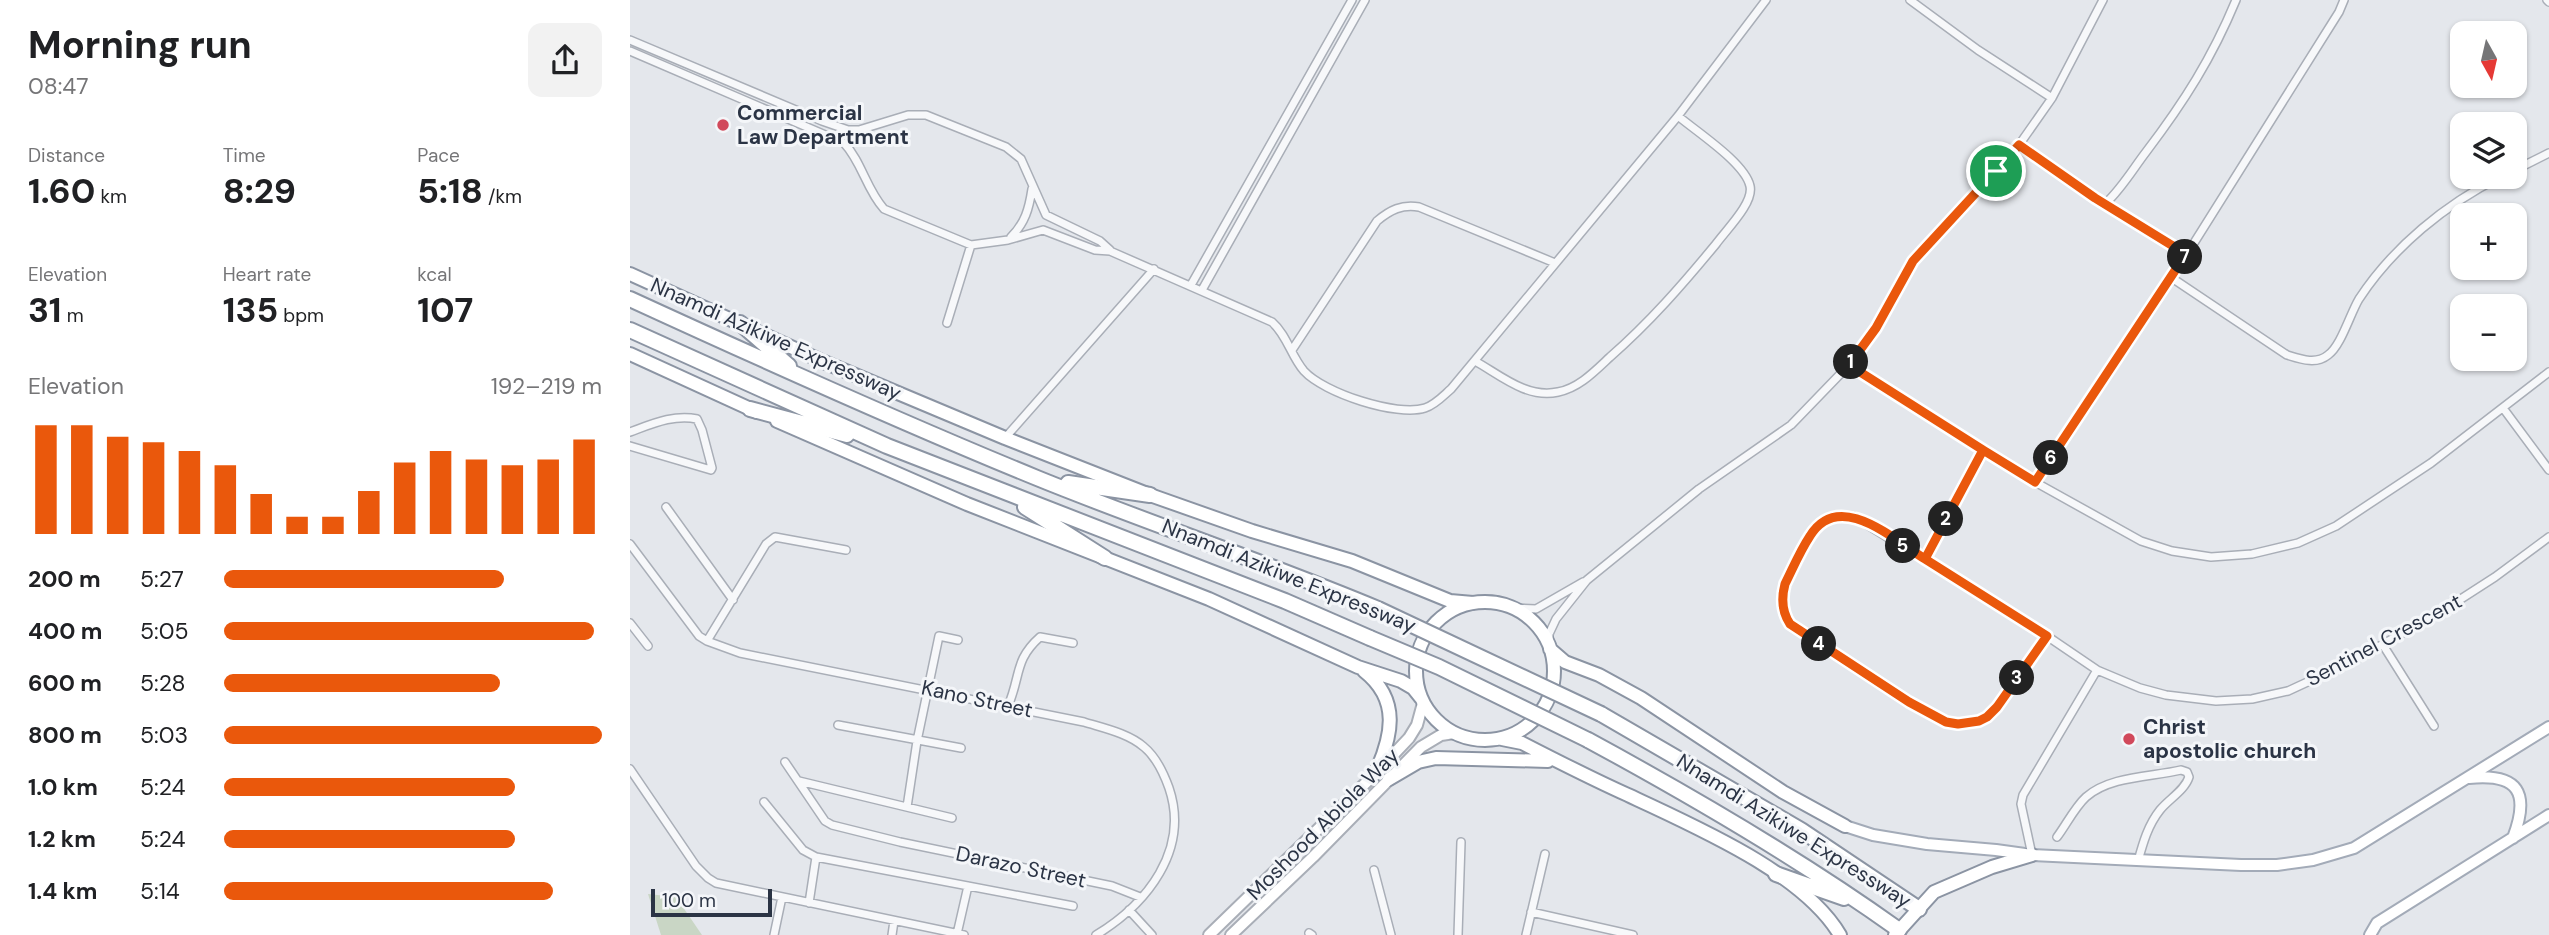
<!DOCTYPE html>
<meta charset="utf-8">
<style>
:root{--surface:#fff;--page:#f2f2f2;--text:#202124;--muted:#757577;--accent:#ea580c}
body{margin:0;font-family:"DM Sans",sans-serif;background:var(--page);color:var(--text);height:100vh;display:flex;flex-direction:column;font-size:26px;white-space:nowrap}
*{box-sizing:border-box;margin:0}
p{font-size:23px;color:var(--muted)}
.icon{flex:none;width:38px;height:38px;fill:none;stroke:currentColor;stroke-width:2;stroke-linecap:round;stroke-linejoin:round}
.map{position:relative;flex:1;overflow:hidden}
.details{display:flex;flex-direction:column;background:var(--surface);width:630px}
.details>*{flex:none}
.needle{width:46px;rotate:172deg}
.buttons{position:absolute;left:1820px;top:21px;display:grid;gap:14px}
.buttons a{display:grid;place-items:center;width:77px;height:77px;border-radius:14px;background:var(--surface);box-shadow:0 2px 5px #0004;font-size:35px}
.scale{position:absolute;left:21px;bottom:18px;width:121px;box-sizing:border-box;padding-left:7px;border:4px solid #2b3445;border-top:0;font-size:19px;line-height:24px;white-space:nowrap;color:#2b3445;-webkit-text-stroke:5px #f4f6f9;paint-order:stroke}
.pin{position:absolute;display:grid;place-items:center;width:60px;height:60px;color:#fff;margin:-30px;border:4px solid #fff;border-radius:50%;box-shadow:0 2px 7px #0007}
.km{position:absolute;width:35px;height:35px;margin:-18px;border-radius:50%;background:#222;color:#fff;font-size:19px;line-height:35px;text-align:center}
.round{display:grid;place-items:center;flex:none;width:74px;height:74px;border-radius:14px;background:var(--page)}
.head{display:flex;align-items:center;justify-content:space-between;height:119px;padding:0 28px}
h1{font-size:38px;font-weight:700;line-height:52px}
.metrics{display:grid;grid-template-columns:repeat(3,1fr);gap:10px;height:119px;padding:7px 28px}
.metrics div{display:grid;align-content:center}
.metrics b{font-size:35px;font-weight:700}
.metrics small{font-size:19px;font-weight:400}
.metrics p{font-size:19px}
.chart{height:196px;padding:14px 28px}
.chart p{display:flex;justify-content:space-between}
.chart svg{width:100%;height:126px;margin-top:7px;stroke:var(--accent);stroke-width:6}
ul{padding:0 28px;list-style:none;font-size:23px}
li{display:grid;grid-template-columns:112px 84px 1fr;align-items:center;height:52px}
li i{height:18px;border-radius:9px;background:var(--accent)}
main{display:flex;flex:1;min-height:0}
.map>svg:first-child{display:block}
</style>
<main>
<section class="details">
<div class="head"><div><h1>Morning run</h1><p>08:47</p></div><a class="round"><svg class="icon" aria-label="share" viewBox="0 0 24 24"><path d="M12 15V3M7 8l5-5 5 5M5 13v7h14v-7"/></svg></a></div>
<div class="metrics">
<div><p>Distance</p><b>1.60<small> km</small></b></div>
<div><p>Time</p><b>8:29</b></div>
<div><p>Pace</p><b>5:18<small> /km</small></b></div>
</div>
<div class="metrics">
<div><p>Elevation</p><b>31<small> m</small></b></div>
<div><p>Heart rate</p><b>135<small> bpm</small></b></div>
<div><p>kcal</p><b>107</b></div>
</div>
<div class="chart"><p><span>Elevation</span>192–219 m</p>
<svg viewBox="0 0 160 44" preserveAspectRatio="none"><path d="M5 44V6M15 44V6M25 44V10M35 44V12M45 44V15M55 44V20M65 44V30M75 44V38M85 44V38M95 44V29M105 44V19M115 44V15M125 44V18M135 44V20M145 44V18M155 44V11"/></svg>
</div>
<ul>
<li><b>200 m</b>5:27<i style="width:74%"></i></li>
<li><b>400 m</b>5:05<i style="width:98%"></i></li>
<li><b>600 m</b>5:28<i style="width:73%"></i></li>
<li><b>800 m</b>5:03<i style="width:100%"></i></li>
<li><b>1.0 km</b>5:24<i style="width:77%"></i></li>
<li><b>1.2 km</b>5:24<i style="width:77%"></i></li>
<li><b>1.4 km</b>5:14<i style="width:87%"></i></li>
</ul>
</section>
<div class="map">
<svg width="1919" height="935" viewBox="0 0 1919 935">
<rect width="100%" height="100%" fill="#e4e7ec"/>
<path fill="#c9d6c5" d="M18,894l28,3 26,38h-41z"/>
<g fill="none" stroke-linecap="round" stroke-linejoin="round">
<g stroke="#a9aeb7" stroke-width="10">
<path id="minor" d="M1280,0l68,50 74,48
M1917,0l2,2
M0,40l192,81 26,9h11l49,-15h18l80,32 15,12 25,56 54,26 10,9
M0,51l214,92c18,19 22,46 40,66l87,36 37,-5 35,-10 52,20 15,1 162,71c15,13 19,34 32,49 20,22 93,46 121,37 10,-3 18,-12 26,-19l227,-273 88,-116
M1389,145l76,52 91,57
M1885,170l34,-17
M1476,203c16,-15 27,-34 40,-51 38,-50 66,-94 90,-152
M381,237c14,-14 18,-28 21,-48
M1542,278l115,77c13,4 29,10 41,0 13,-9 22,-41 31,-56 34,-52 87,-95 141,-122
M561,285l161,-285
M572,290l163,-290
M317,323l24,-78
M662,350l85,-129c13,-11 25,-17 42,-14l136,56
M845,361c25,14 52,38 83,31 21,-4 37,-21 52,-35 40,-35 73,-73 106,-113 10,-14 38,-41 34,-58 -5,-23 -53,-54 -72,-70
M1219,365l186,117 106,59 31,10 39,6 41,-3 46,-11 38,-17 95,-63 118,-91
M1873,408l46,62
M0,432c22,-8 44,-18 67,-13l5,11 10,38 -1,2 -81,-24
M375,438l149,-169
M1405,482l67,-103 70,-101 167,-266 5,-12
M36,507l67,93
M0,544l69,92 8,5 33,12 344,69c19,6 44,11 60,25 11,9 20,27 25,41 21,62 -22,116 -73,147
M1295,559l58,-109
M882,608l24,1 47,-27
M0,623l18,23
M1417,636l-49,71 -11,10 -8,4 -21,3 -12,-2 -37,-21 -105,-66c-7,-6 -16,-10 -19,-19 -10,-24 23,-90 46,-99 7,-3 15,-2 22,-1l194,120 50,34 43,18 26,7 50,6 36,-2 36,-8 67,-31 95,-54 45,-29 54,-40
M77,641l59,-97 9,-7 71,13
M919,645v-11l7,-15 31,-39 112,-91 92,-64 58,-60 27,-37 37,-67 69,-73 37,-43 33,-47 51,-98
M1753,645l51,81
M378,706c13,-30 6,-46 32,-69l33,6
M208,725l123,23
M155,762l40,59 7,4 68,17 212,44 28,11
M0,769l66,97 12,12 8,5 248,52
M169,781l153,37
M134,802l39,48 13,7 257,49
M277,807l10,-66 22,-105 19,4
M1427,837c9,-12 18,-30 29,-40 24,-21 65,-20 95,-27l6,2 2,5c-4,13 -20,22 -29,33 -12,15 -17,33 -22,51
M1402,855l-11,-51 2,-9 74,-125
M744,870l17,65
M179,903l7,-46
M499,910l23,25
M901,912l102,23
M679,933l3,2
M327,934l11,-48
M144,935l8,-38
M262,935l2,-14
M828,935l3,-93
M896,935l19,-81"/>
</g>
<g stroke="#a9aeb7" stroke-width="14">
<path id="secondary" d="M579,935l166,-161 34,-36 8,-13 6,-22
M601,935l82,-78 108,-110 20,-12 13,-2"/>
</g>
<g stroke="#a3abb8" stroke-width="14">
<path id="primary" d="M1839,778c50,-5 61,15 44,60
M1215,826l28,9 54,9 69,6 36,5 209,10h36l36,-5 41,-12 195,-121
M1740,935l7,-12 172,-108"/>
</g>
<g stroke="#8b94a3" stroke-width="16">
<path id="trunk" d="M0,274l194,88 181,76 145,57 102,36 100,30 98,40 23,2
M0,354l127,58
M147,421l190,83 242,95 149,68 43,14 12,7 8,10
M786 671a69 69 0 1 1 138 0a69 69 0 1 1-138 0Z
M920,649l15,13 34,13 42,23 142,94 62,34
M734,671c37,29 28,66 11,103
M872,739l20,4c35,18 70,36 106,52 65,31 175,77 212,140
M759,779l29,-17 18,-4 112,3
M1265,935l39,-43 58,-25 40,-12"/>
</g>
<g stroke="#8b94a3" stroke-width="18">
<path id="motorway" d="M0,299c135,62 270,123 407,179 113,46 229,84 341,131
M110,323l49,43
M0,330l257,116 398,155 85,37
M120,409l97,26
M438,483l82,12
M395,507l80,51
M971,714l200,116 118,79
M958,740c107,58 212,119 311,190
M1146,874l68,24"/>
</g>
<use href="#minor" stroke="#f7f8fa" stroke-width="7"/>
<use href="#secondary" stroke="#fff" stroke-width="10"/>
<use href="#primary" stroke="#fff" stroke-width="10"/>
<use href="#trunk" stroke="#fff" stroke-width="12"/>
<use href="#motorway" stroke="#fff" stroke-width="14"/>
<g stroke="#8b94a3" stroke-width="18" stroke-linecap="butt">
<path id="motorway-bridge" d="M748,609l223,105
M740,638l69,29 149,73"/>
</g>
<use href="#motorway-bridge" stroke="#fff" stroke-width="14"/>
</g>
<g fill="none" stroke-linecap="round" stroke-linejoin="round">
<g stroke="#fff" stroke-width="14">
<path id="route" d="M1366,171l-83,90 -37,67 -27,37 134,85 -58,109 122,77 -50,71 -10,10 -8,4 -21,3 -12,-2 -37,-20 -119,-78c-8,-12 -9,-25 -5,-40 8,-16 15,-33 25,-48 29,-47 83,3 115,23l58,-109 52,32 151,-228 -91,-56 -76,-53 -23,26"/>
</g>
<use href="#route" stroke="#ea580c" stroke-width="9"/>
</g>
<g fill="#d1495b" stroke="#f4f6f9" stroke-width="2.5">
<circle cx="93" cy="125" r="7"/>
<circle cx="1499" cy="739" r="7"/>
</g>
<g text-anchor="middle" stroke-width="6" stroke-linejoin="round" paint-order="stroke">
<g font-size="21" font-weight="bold" fill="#2b3445" stroke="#f4f6f9" text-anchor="start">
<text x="107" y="120">Commercial<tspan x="107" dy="24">Law Department</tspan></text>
<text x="1513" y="734">Christ<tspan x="1513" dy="24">apostolic church</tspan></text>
</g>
<g font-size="21" fill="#2b3445" stroke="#f4f6f9">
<text transform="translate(146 339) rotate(24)" y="7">Nnamdi Azikiwe Expressway</text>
<text transform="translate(659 576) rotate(22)" y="7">Nnamdi Azikiwe Expressway</text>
<text transform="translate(1754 640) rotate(-28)" y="7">Sentinel Crescent</text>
<text transform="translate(347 699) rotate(12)" y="7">Kano Street</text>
<text transform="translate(693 824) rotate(-45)" y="7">Moshood Abiola Way</text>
<text transform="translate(1164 831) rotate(32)" y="7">Nnamdi Azikiwe Expressway</text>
<text transform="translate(391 867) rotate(12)" y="7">Darazo Street</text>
</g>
</g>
</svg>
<div class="buttons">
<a><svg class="needle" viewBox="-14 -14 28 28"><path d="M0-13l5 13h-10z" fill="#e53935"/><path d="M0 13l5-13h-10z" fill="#757577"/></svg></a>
<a><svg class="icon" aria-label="layers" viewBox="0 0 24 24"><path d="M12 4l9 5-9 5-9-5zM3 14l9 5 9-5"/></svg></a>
<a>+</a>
<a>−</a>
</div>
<div class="scale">100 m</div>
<div class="pin" style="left:1366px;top:171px;background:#1e9e55"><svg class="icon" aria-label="arrive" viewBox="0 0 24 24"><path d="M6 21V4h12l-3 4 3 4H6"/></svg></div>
<b class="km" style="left:1221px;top:362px">1</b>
<b class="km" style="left:1316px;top:519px">2</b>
<b class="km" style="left:1387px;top:678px">3</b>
<b class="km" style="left:1189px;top:644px">4</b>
<b class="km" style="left:1273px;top:546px">5</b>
<b class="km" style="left:1421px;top:458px">6</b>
<b class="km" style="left:1555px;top:257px">7</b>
</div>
</main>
